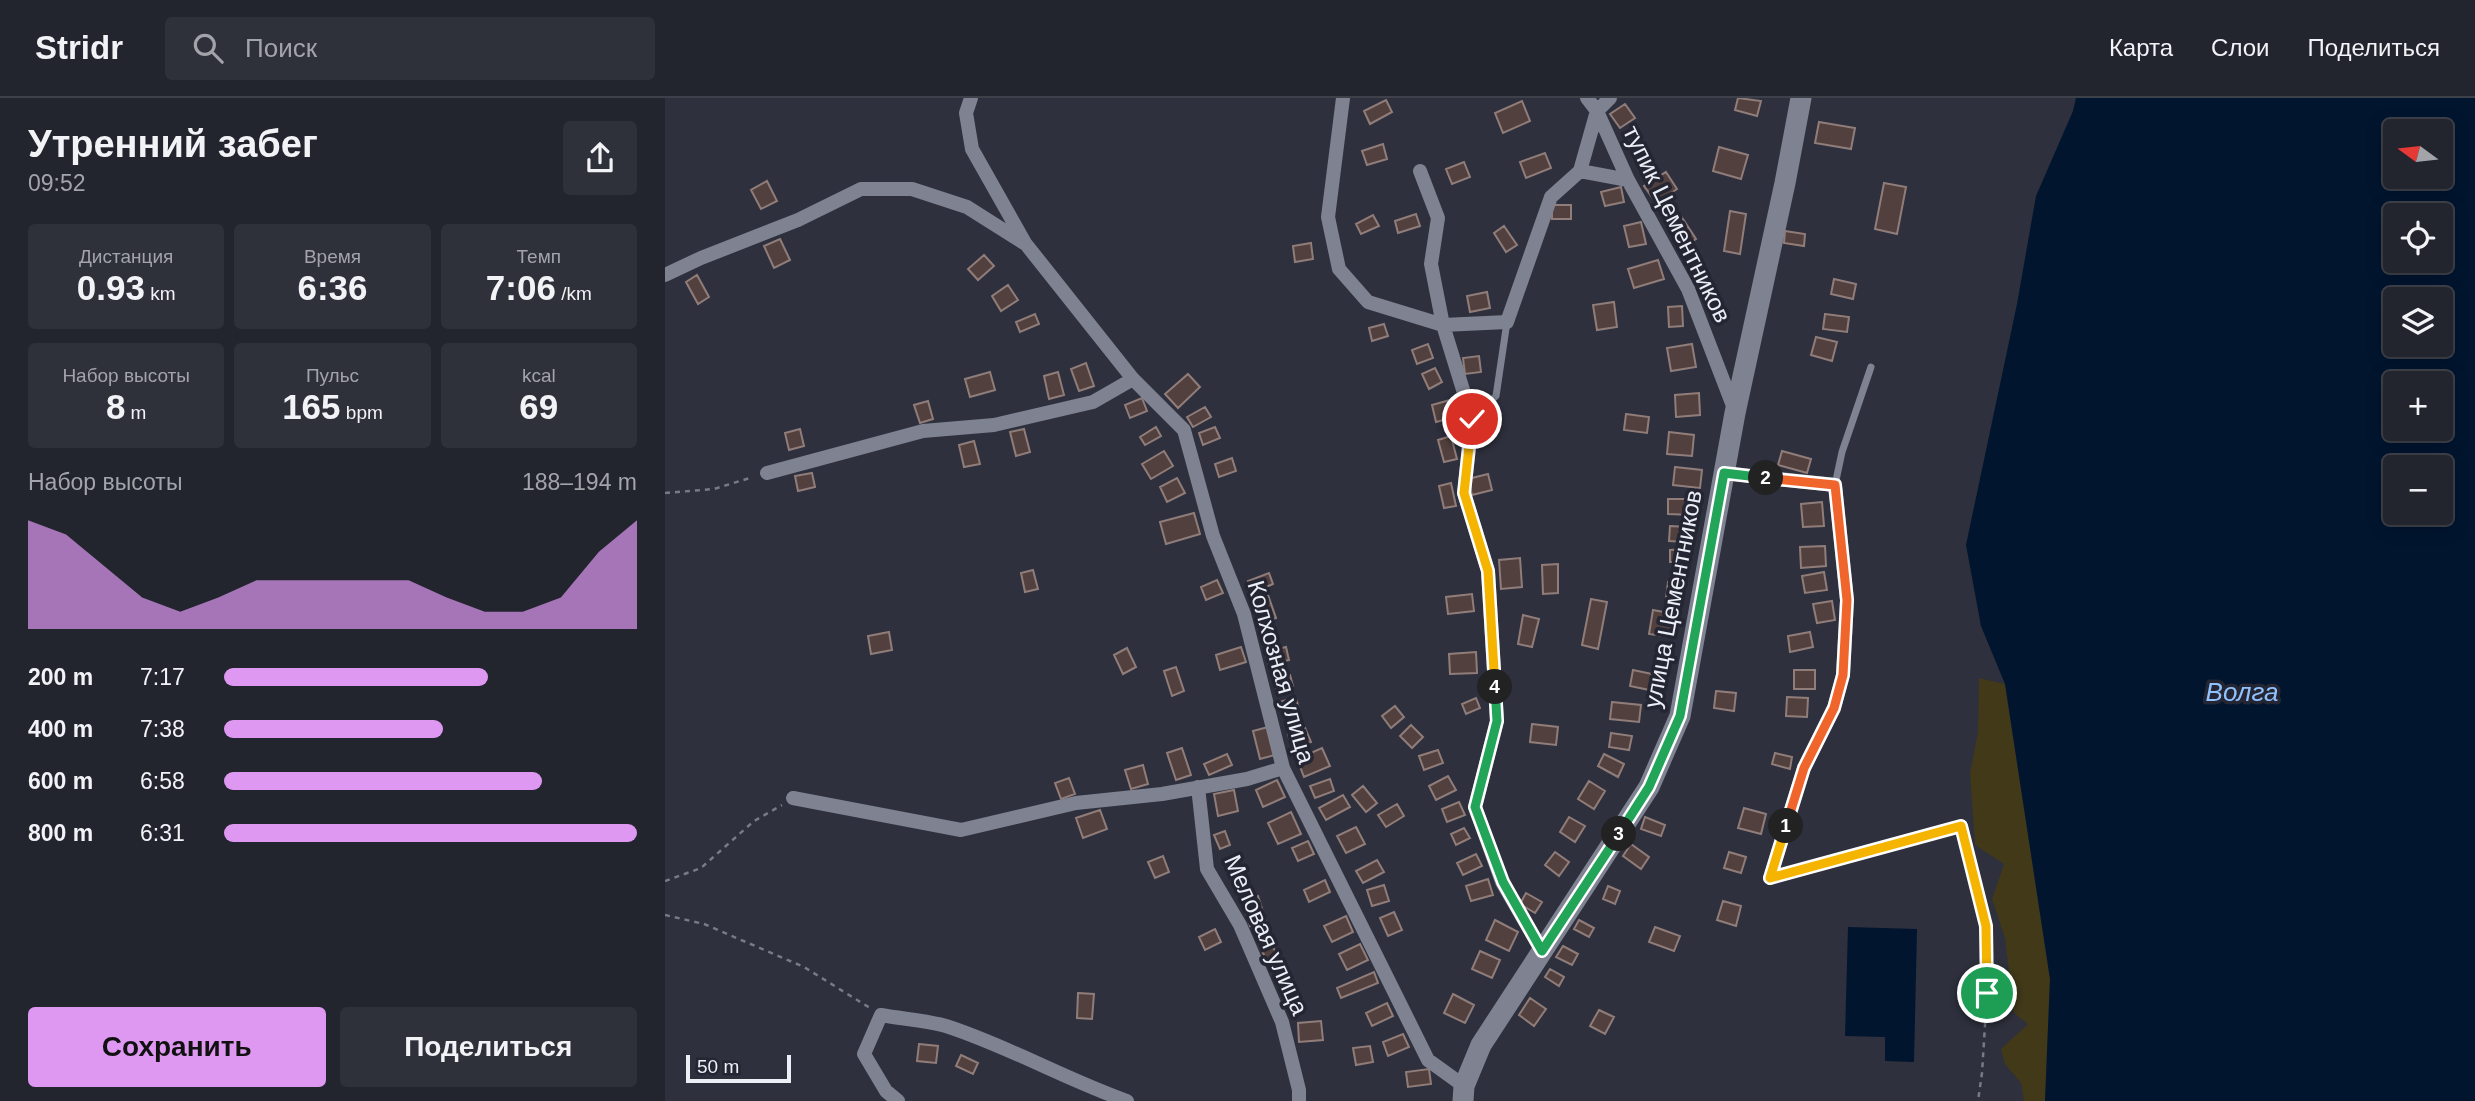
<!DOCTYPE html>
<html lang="ru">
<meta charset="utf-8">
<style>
:root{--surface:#22242e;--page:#2e303a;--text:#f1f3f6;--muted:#a2a4aa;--line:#3f414a;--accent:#de98f2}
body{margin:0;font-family:Arial,sans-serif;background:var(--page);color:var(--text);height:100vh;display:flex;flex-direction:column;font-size:26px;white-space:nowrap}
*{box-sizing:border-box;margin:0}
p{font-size:23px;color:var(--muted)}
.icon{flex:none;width:38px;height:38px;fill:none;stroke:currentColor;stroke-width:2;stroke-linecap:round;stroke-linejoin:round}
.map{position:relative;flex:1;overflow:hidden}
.sheet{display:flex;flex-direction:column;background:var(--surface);width:665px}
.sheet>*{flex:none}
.needle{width:46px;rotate:285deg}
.controls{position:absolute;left:1718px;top:21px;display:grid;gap:14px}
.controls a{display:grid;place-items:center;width:70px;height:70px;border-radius:7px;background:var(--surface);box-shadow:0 4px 18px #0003,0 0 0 2px var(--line);font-size:35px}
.scale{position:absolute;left:21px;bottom:18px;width:105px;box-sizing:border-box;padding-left:7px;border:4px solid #edeff7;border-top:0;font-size:19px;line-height:24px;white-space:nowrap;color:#edeff7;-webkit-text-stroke:5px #242633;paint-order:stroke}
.pin{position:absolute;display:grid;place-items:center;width:60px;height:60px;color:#fff;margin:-30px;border:4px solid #fff;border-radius:50%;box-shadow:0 2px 7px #0007}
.km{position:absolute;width:35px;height:35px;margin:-18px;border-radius:50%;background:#222;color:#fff;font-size:19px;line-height:35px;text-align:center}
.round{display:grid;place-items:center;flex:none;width:74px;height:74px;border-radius:7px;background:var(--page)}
.summary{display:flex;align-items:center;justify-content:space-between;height:119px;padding:0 28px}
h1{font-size:38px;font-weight:700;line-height:52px}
.metrics{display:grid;grid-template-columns:repeat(3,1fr);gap:10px;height:119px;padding:7px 28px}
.metrics div{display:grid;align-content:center;border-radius:7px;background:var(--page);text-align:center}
.metrics b{font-size:35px;font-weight:700}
.metrics small{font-size:19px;font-weight:400}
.metrics p{font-size:19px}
.chart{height:196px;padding:14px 28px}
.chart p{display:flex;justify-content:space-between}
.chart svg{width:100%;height:126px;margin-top:7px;fill:var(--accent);opacity:.7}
.primary-button{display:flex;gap:14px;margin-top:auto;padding:14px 28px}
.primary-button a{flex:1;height:80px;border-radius:7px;background:var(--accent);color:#111;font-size:28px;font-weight:700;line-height:80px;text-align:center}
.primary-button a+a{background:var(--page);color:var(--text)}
ul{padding:0 28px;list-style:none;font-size:23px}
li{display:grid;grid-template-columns:112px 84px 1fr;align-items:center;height:52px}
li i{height:18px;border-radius:9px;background:var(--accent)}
header{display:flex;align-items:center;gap:42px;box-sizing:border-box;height:98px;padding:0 35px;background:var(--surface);border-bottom:2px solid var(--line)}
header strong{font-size:33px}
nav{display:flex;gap:38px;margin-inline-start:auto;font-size:24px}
.search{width:490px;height:63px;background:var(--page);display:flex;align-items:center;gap:18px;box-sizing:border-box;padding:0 24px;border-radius:7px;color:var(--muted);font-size:26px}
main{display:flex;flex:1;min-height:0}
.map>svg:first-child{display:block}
</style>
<header>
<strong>Stridr</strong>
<div class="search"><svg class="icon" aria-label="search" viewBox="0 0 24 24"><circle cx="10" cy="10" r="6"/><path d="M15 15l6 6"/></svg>Поиск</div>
<nav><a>Карта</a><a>Слои</a><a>Поделиться</a></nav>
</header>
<main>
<section class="sheet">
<div class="summary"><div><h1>Утренний забег</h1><p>09:52</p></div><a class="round"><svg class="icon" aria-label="share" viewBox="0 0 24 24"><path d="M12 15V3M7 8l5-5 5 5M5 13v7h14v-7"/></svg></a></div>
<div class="metrics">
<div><p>Дистанция</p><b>0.93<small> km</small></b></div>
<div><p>Время</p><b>6:36</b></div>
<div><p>Темп</p><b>7:06<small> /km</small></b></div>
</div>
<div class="metrics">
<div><p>Набор высоты</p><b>8<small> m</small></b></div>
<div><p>Пульс</p><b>165<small> bpm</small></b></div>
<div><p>kcal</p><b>69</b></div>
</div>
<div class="chart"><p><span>Набор высоты</span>188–194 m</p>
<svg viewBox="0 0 160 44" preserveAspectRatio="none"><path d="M0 44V6L10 11L20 22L30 33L40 38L50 33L60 27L70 27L80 27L90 27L100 27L110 33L120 38L130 38L140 33L150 17L160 6V44z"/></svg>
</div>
<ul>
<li><b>200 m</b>7:17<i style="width:64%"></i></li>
<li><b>400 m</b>7:38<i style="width:53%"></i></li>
<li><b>600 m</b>6:58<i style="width:77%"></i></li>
<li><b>800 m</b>6:31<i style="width:100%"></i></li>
</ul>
<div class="primary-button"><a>Сохранить</a><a>Поделиться</a></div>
</section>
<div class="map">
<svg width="1810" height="1003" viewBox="0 0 1810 1003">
<rect width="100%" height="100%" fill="#2e303d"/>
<path fill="#413918" d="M1314,580l26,6 45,295 -5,122h-21l-3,-18 -16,-19 -4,-15 27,-25 -14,-11 -9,-75 -13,-39 12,-35 -29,-19 -5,-72 8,-41z"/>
<path fill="#01152f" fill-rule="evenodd" d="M1411,0h399v1003h-430l5,-122 -45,-295 -24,-58 -15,-81 51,-241 19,-108 37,-85zM1731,33h45v46h-45zM1731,117h45v46h-45zM1731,201h45v46h-45zM1731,285h45v46h-45zM1731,369h45v46h-45z
M1183,829l69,2 -3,133 -29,-1v-24l-40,-1z"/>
<path fill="#51403e" stroke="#907d7a" stroke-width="2" d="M1073,0l23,3 -4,15 -22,-6z
M721,2l6,12 -22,12 -6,-13z
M857,3l8,20 -27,12 -8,-20z
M960,6l10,14 -15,10 -10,-14z
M1154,24l36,6 -4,21 -36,-6z
M718,46l4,15 -20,6 -5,-14z
M1054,49l29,8 -7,24 -28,-8z
M880,55l6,15 -25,10 -6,-16z
M799,64l6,15 -18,7 -6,-15z
M1001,74l11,17 -21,14 -12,-17z
M102,83l10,20 -16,8 -10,-19z
M1219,85l22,4 -9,47 -22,-5z
M956,89l3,15 -19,4 -4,-14z
M887,107h19v14h-19z
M1065,113l16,3 -6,40 -16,-3z
M751,116l4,12 -22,7 -3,-12z
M708,117l6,11 -18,8 -5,-10z
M1016,118l15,23 -14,9 -15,-22z
M976,124l5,22 -17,3 -5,-21z
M839,128l13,19 -11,7 -12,-19z
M1120,133l20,3 -1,12 -20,-3z
M115,141l10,21 -16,8 -10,-22z
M646,145l2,16 -18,3 -2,-16z
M319,157l10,11 -16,14 -10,-11z
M993,162l6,19 -30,9 -6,-19z
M32,177l12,22 -11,7 -12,-22z
M1169,181l22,5 -3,15 -22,-5z
M343,187l10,15 -17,11 -9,-15z
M822,194l3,16 -20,4 -3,-16z
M949,204l3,25 -20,3 -4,-25z
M1017,208l1,20 -14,1 -1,-20z
M370,216l4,10 -19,8 -4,-10z
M1160,216l24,3 -2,15 -24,-3z
M719,226l4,12 -16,5 -3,-13z
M1151,239l21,5 -5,19 -21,-6z
M763,246l5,14 -16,6 -5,-14z
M1027,246l4,23 -25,4 -4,-23z
M814,258l2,16 -16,2 -2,-16z
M421,265l8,23 -15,5 -8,-22z
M770,270l7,14 -13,7 -7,-15z
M325,274l5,18 -25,7 -5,-18z
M393,274l6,23 -15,4 -5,-23z
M523,276l12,13 -22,21 -13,-14z
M1034,295l1,22 -24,2 -1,-22z
M477,300l5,13 -17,7 -5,-13z
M785,302l5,17 -19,5 -4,-17z
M263,303l5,18 -13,4 -6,-18z
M540,309l6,10 -18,10 -6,-10z
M961,316l23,3 -2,16 -23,-3z
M491,329l5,9 -16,9 -5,-8z
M550,329l5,11 -17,7 -4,-12z
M135,331l4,17 -15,4 -4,-17z
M359,331l6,23 -14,4 -6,-24z
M1004,334l25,3 -2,21 -25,-2z
M786,338l6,23 -13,3 -6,-22z
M309,343l6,23 -16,3 -5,-22z
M499,353l9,15 -22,13 -9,-15z
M1117,353l29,8 -4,14 -29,-8z
M567,360l4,13 -17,6 -4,-13z
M1010,369l27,3 -2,18 -27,-3z
M147,375l3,14 -17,4 -3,-15z
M823,376l4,16 -20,5 -4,-16z
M512,380l8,15 -18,9 -7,-15z
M786,385l5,23 -12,2 -5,-22z
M1003,401h25v16l-25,-1z
M1157,404l2,24 -21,1 -2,-23z
M529,415l6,21 -34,10 -6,-22z
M1005,428l17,1 -1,15 -17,-1z
M1160,448l1,20 -25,2 -1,-21z
M1021,451l1,13h-17v-12z
M855,460l2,29 -21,2 -2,-29z
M893,466v29l-15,1 -1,-29z
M368,472l5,19 -13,3 -4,-19z
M1159,474l3,18 -22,3 -3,-17z
M604,475l4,11 -20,9 -5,-12z
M552,482l6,13 -17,7 -5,-13z
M1003,484l15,2 -2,17 -15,-2z
M807,496l2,17 -26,3 -2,-17z
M603,497l8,23 -14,5 -9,-23z
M926,501l16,3 -9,47 -16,-4z
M1167,503l3,19 -18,3 -4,-19z
M988,512l22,4 -5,23 -21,-3z
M858,517l16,4 -7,28 -14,-3z
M224,534l3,18 -21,4 -3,-18z
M1145,534l3,15 -23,5 -2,-16z
M576,549l5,15 -26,8 -4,-15z
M621,549l3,13 -20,5 -4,-13z
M462,550l9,19 -13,7 -9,-19z
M811,554l1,21 -27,1 -1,-20z
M511,569l8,24 -12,5 -8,-25z
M968,572l24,5 -3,16 -24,-5z
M1129,572h21v19h-21z
M625,577l3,11 -16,4 -3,-11z
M1051,593l20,2 -2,18 -20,-3z
M1122,599l21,1 -1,19 -21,-1z
M631,600l3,11 -17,3 -3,-10z
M811,600l4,10 -14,6 -4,-10z
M947,604l29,3 -2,17 -29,-3z
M730,608l9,11 -13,11 -9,-12z
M867,626l26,3 -2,18 -26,-3z
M746,627l12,12 -11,11 -12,-12z
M603,629l7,28 -15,4 -7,-28z
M640,630l6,14 -17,7 -6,-14z
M946,635l21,3 -3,14 -20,-3z
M517,650l9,27 -15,5 -9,-27z
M657,650l8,18 -26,11 -7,-18z
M773,652l5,13 -19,7 -5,-14z
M1110,655l17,4 -2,12 -18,-5z
M562,656l5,11 -23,10 -5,-11z
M939,656l20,10 -6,13 -20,-11z
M478,667l5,19 -17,5 -6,-19z
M783,678l8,14 -20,10 -7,-14z
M404,680l6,16 -14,5 -6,-16z
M665,681l4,12 -19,7 -5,-12z
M612,682l8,17 -22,10 -7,-17z
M924,683l16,10 -11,18 -16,-10z
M698,688l14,17 -11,9 -14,-17z
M569,692l4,21 -20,5 -4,-22z
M678,697l7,12 -24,13 -7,-12z
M794,704l6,13 -18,7 -5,-13z
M732,706l7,12 -18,11 -8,-12z
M1079,710l22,6 -5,20 -23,-6z
M435,712l7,19 -24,9 -7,-20z
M626,714l10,22 -23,10 -10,-21z
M904,719l16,9 -10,16 -15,-10z
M980,719l20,8 -4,11 -20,-7z
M691,729l9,17 -19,9 -9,-17z
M799,730l6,10 -14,7 -5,-11z
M560,733l5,14 -10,4 -6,-14z
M643,743l6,13 -16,7 -6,-13z
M966,746l18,13 -8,12 -18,-13z
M890,754l14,10 -10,14 -14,-11z
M1064,754l17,5 -5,16 -17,-5z
M811,756l6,12 -19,9 -6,-12z
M498,758l6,16 -14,6 -7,-16z
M712,762l7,12 -21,11 -7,-12z
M823,781l5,16 -22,6 -5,-15z
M660,782l5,12 -21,10 -5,-12z
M719,787l5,16 -17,5 -5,-16z
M943,788l12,5 -5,13 -12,-5z
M861,795l16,9 -7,11 -15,-9z
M593,798l8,25 -16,5 -8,-25z
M1058,803l18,5 -5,20 -19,-6z
M729,814l8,18 -14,6 -8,-18z
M681,818l7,16 -21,10 -8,-16z
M830,822l23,12 -9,19 -23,-11z
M914,822l15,8 -5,9 -15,-8z
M990,829l25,9 -6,15 -25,-9z
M550,831l6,13 -16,8 -6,-13z
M606,844l7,16 -10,5 -8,-16z
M695,846l8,16 -21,10 -8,-16z
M898,848l15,8 -6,11 -16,-8z
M815,853l20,9 -8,18 -20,-9z
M885,871l14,8 -5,9 -14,-9z
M709,874l4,11 -37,15 -4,-10z
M413,895l16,1 -2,25 -15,-1z
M788,896l21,11 -9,18 -21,-10z
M865,900l16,11 -12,17 -15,-11z
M722,905l6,13 -21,10 -6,-13z
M934,912l15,7 -9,17 -15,-8z
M656,923l2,19 -24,2 -1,-19z
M738,936l6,13 -21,9 -5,-14z
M254,946l19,2 -2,17 -19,-2z
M705,948l3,16 -17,3 -3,-17z
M296,957l17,8 -5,11 -17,-8z
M764,971l2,15 -23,3 -2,-15z"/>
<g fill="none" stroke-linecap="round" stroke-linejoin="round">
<path stroke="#787a85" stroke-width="2.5" stroke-dasharray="5 5" stroke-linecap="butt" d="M0,395l49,-4 39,-12
M1122,776l174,-48 25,100 1,67 -5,80 -4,28
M0,783l36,-13 53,-47 28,-16
M0,817l39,9 100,43 66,41"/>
<path stroke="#7e8291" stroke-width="7" d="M807,321l24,-23 11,-74
M1170,387l7,-33 29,-85"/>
<path stroke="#7e8291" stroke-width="14" d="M306,0l-5,15 6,36 53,94 108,136 51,51 29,106 31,78 39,154 145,292 36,26
M678,0l-15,119 11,52 29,33 75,23 64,-3 44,-125 29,-26 17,-60 13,-13
M922,0l10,13 31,69 60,109 47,122
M755,73l18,47 -7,46 12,61 29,94 -8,74 24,78 9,150 -22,86 27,75 40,69
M915,73l48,9
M0,177l36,-17 97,-38 63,-31h51l55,18 57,36
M102,375l156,-42 71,-6 99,-23 40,-23
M1059,375l111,12 12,115 -4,75 -9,33 -30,60 -34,110
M533,689l9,82 33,56 42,97 17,68v11
M128,700l168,32 115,-27 86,-9 85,-15 36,-11
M233,1003l-12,-10 -22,-37 17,-39c21,4 44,5 65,11 62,20 119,53 181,75"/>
<path stroke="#7e8291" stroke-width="21" d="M798,1003l1,-15 17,-41 168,-258 31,-71 55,-303 50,-230 16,-85"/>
</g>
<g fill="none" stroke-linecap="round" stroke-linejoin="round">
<g stroke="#fff" stroke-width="14">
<path id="split-1" d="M1121,728l-16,52 191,-52 25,100 1,67"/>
</g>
<g stroke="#fff" stroke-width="14">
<path id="split-2" d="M1101,380l69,7 12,115 -4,75 -9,33 -30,60 -18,58"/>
</g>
<g stroke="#fff" stroke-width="14">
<path id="split-3" d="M954,736l30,-47 31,-71 44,-243 42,5"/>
</g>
<g stroke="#fff" stroke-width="14">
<path id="split-4" d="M830,589l2,34 -22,86 28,75 39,69 77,-117"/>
</g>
<g stroke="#fff" stroke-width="14">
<path id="split-5" d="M807,321l-8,74 24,78 7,116"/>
</g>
<use href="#split-1" stroke="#f5b400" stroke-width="9"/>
<use href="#split-2" stroke="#f0652b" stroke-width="9"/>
<use href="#split-3" stroke="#22a559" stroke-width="9"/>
<use href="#split-4" stroke="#22a559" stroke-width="9"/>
<use href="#split-5" stroke="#f5b400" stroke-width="9"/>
</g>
<g text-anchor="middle" stroke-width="7" stroke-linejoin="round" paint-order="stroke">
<g font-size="24" fill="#edeff7" stroke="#242633">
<text transform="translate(1012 126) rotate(64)" y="8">тупик Цементников</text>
<text transform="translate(1008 501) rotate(-79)" y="8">улица Цементников</text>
<text transform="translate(616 574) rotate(74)" y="8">Колхозная улица</text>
<text transform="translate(601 837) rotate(66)" y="8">Меловая улица</text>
</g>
<g font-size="26" font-style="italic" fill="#90c2ff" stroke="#242633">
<text x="1577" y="603">Волга</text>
</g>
</g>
</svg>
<div class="controls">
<a><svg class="needle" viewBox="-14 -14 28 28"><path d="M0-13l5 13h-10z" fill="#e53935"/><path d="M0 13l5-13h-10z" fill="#a2a4aa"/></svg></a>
<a><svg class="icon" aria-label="locate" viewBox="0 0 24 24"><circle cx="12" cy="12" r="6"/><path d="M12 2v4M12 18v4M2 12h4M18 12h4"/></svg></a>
<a><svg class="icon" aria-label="layers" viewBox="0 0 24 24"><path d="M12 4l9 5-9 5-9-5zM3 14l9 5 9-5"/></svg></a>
<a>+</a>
<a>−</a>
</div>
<div class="scale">50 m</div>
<div class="pin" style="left:1322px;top:895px;background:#1e9e55"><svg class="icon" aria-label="arrive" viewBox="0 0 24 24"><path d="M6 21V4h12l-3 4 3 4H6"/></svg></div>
<div class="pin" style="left:807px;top:321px;background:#d93025"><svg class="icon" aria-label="check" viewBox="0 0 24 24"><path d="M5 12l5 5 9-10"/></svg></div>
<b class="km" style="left:1121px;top:728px">1</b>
<b class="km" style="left:1101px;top:380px">2</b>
<b class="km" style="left:954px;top:736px">3</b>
<b class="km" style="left:830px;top:589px">4</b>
</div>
</main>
